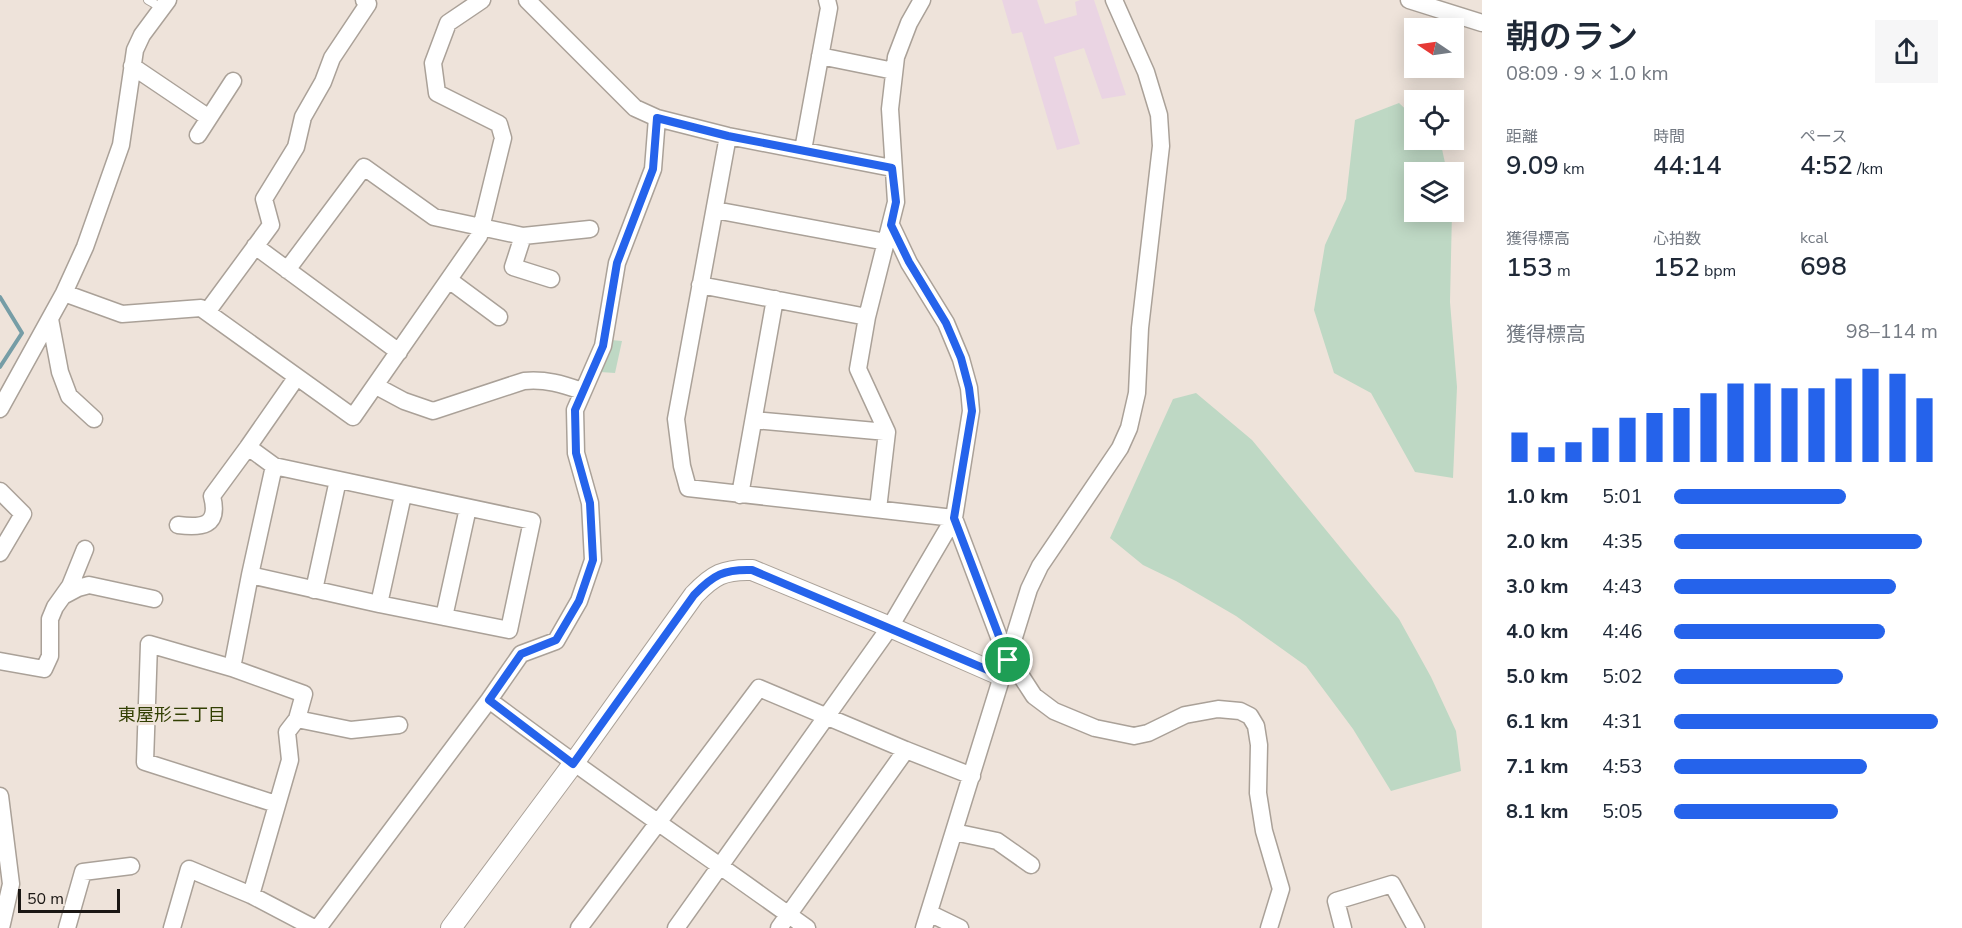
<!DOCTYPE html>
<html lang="ja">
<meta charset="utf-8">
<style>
:root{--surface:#fff;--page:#f6f6f7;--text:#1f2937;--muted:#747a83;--accent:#2563eb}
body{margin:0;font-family:"Nunito Sans","Noto Sans JP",sans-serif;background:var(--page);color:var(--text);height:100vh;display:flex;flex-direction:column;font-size:22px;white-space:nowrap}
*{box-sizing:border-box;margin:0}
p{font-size:20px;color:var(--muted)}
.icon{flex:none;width:33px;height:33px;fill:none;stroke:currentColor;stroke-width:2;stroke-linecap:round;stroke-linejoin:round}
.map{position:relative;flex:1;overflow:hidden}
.sheet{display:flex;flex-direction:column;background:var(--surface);width:480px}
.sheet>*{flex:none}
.needle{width:39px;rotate:283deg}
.controls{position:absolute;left:1404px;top:18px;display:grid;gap:12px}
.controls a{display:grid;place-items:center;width:60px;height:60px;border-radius:0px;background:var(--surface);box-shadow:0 3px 15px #0003;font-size:30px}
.scale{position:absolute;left:18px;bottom:15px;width:102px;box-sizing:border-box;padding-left:6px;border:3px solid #1b1714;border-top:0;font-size:16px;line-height:21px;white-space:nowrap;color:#1b1714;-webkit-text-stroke:4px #eee3da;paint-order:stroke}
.pin{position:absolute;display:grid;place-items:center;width:51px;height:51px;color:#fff;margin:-26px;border:3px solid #fff;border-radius:50%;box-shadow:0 2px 6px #0007}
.round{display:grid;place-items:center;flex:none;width:63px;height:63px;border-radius:0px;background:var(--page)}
.summary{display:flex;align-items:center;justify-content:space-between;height:102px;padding:0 24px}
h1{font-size:33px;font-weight:600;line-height:45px}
.stats{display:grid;grid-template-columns:repeat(3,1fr);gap:9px;height:102px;padding:6px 24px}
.stats div{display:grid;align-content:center}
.stats b{font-size:26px;font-weight:600}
.stats small{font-size:16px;font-weight:400}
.stats p{font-size:16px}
.chart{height:168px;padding:12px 24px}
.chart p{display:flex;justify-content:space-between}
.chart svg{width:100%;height:108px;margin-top:6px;stroke:var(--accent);stroke-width:6}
ul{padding:0 24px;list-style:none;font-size:20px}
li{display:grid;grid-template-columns:96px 72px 1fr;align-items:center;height:45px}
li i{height:15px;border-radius:8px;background:var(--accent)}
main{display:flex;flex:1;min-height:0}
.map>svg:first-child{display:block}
</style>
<main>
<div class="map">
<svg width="1482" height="928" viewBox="0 0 1482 928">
<rect width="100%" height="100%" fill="#eee3da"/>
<path fill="#ead4e3" d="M1002,0h35l8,24 32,-9 -2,-13 5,-2h14l32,95 -24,4 -18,-51 -30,9 26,87 -23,6 -35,-118 -10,2z"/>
<path fill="#bed8c4" d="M1399,103l15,14v23h26l7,32h-33v40h38l-2,90 7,85 -4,91 -38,-6 -44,-79 -37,-20 -20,-63 11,-65 21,-46 9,-79z
M611,340l11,1 -7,32 -15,-1z
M1196,393l56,47 147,179 32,58 25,54 5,40 -70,20 -38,-62 -47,-63 -70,-50 -60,-35 -33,-16 -33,-27 63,-139z"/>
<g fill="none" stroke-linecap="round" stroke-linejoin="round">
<path stroke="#769da6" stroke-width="4" d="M0,297l22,36 -22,34"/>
<g stroke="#aaa198" stroke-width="10">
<path id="service" d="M148,0l14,8"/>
</g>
<g stroke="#aaa198" stroke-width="19">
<path id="minor" d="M527,0l108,108 22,10 71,18 164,32
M1409,0l73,23
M820,56l74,15
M132,66l77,52
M198,135l35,-54
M728,136l-52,283 6,47 6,22 266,30
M803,150l26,-142 -2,-8
M715,210l171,32
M523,236l-10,31 38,12
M255,246l144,106
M287,270l77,-103 70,50 89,19 67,-7
M449,280l50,37
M700,285l167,32
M64,293l58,21 79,-6 152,109 126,-181 24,-98 -4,-14 -62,-31 -4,-30 15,-40 34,-23
M207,312l64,-87 -7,-26 32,-52 7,-30 20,-35 9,-24 36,-54 -4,-4
M50,319l10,53 9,24 25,23
M376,386l28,15 29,10 91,-30c22,-2 38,3 58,10
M0,409l64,-116 21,-46 36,-102 14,-95 7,-15 26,-35
M754,420l133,12
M0,491l23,23 -23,39
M740,495l35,-196
M878,509l9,-77 -29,-63 9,-52 29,-115 -6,-93 6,-52 13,-34 13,-23
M954,518l54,143
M178,525c23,3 42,2 34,-29l36,-49
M250,575l129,29 130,26 23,-109 -258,-55 -26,-19 48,-69
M314,590l24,-110
M63,596l15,-8 11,-3 65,14
M379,604l24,-109
M444,617l24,-109
M1010,653l11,23 13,20 20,15 41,17 39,8 14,-3 37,-18 33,-6 22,2 10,5 6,10 3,19 -1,48 6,38 17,58 -12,39
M0,661l44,8 6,-13v-37l5,-12 15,-21 15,-37
M232,668l18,-93 24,-109
M489,700c104,79 213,152 318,228
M297,719l54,11 48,-5
M0,796l11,88 -10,44
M954,832l43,9 34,24
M251,895l39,-135 -3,-28 10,-13 7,-25 -72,-26 -83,-24 -4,118 131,42
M929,913l31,15
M67,928l16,-56 48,-6
M172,928l17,-59 62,26 63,33
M318,928l171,-228 32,-46 35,-13 23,-40 14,-41 -3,-57 -14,-50 -1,-43 28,-64 14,-83 36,-94 4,-51
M579,928l180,-240 147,62 66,26
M676,928l214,-301 64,-109 17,-107 -2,-23 -8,-29 -15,-36 -37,-60 -18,-38
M779,928l127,-178
M924,928l105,-339 11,-23 80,-118 9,-20 8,-35 3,-65 21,-182 -2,-31 -13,-43 -32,-72
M1343,928l-7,-27 56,-17 24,44"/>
</g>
<g stroke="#aaa198" stroke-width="22">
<path id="tertiary" d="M451,928l122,-164 121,-169c19,-20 30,-26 58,-25l138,57 112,49"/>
</g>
<use href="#service" stroke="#fff" stroke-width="8"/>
<use href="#minor" stroke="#fff" stroke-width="16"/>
<use href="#tertiary" stroke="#fff" stroke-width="20"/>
</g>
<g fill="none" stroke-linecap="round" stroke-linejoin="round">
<g stroke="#fff" stroke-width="12">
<path id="route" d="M657,118l71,18 164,32 4,34 -5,23 18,37 37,61 15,35 8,30 3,23 -18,107 54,142 -6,16 -250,-106c-28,-1 -39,5 -58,25l-121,169 -84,-64 32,-46 35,-14 23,-39 14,-41 -3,-57 -14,-50 -1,-43 28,-64 14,-83 36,-94z"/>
</g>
<use href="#route" stroke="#2563eb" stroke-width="8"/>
</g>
<g text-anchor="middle" stroke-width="6" stroke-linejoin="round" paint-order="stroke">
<g font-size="18" fill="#323f03" stroke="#eee3da">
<text x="172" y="721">東屋形三丁目</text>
</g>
</g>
</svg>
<div class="controls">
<a><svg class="needle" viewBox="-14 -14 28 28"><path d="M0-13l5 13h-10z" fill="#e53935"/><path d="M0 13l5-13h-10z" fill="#747a83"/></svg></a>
<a><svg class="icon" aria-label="locate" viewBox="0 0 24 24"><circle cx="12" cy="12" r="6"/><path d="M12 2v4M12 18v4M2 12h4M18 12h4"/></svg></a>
<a><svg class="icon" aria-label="layers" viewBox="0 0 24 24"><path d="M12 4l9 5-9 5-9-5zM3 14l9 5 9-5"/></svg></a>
</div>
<div class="scale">50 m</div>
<div class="pin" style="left:1008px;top:660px;background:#1e9e55"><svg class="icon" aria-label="arrive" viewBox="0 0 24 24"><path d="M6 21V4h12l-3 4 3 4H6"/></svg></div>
</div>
<section class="sheet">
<div class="summary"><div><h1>朝のラン</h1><p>08:09 · 9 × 1.0 km</p></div><a class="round"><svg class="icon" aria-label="share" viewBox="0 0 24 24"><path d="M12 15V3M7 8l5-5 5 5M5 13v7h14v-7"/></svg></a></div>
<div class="stats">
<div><p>距離</p><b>9.09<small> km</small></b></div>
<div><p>時間</p><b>44:14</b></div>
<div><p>ペース</p><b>4:52<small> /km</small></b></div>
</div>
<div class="stats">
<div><p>獲得標高</p><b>153<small> m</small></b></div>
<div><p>心拍数</p><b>152<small> bpm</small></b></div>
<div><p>kcal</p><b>698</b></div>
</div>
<div class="chart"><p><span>獲得標高</span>98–114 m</p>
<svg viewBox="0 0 160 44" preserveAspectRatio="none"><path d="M5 44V32M15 44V38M25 44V36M35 44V30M45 44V26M55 44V24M65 44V22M75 44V16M85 44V12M95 44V12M105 44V14M115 44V14M125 44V10M135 44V6M145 44V8M155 44V18"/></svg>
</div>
<ul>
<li><b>1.0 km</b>5:01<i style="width:65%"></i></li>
<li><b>2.0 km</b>4:35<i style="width:94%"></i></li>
<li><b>3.0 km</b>4:43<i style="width:84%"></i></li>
<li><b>4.0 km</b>4:46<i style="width:80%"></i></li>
<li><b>5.0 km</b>5:02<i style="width:64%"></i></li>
<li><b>6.1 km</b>4:31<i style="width:100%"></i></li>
<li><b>7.1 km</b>4:53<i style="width:73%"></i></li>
<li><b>8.1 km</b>5:05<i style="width:62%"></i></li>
</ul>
</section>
</main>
